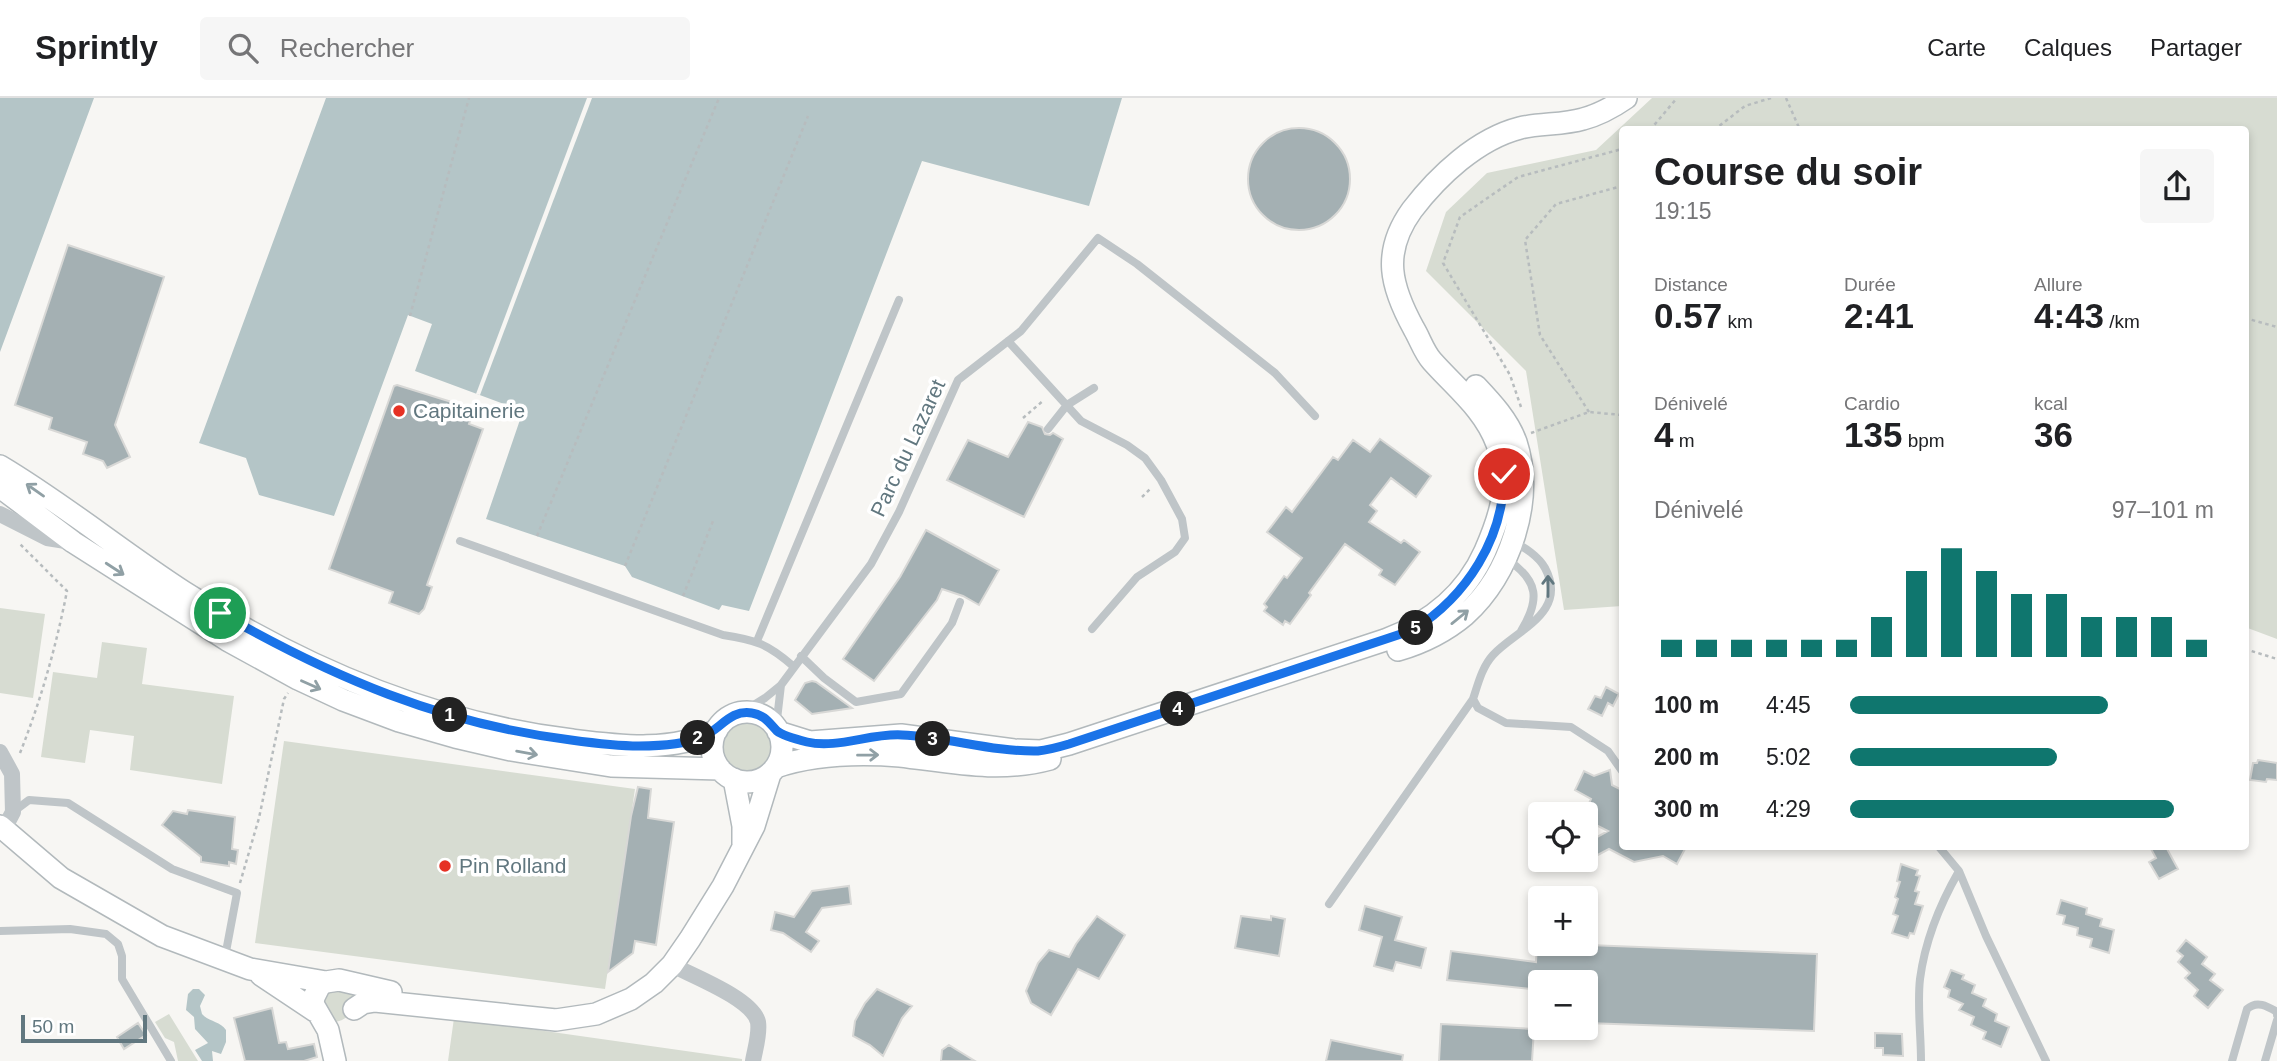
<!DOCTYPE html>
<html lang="fr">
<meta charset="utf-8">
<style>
:root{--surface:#fff;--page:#f6f6f6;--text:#202124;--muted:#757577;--line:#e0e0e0;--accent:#0f766e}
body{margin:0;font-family:Arial,sans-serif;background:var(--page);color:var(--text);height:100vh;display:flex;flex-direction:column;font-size:26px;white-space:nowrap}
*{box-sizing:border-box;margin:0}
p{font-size:23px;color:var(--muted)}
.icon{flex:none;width:38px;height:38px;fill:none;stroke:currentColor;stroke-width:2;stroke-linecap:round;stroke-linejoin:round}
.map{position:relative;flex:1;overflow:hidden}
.panel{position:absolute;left:1619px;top:28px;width:630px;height:724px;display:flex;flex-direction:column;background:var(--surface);border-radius:7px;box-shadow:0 4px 10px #0003}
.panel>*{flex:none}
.fabs{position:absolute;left:1528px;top:704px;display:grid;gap:14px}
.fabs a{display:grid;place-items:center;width:70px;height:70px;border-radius:7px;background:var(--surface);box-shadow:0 4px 10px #0003;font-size:35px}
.scale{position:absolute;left:21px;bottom:18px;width:126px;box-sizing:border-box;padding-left:7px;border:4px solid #61777f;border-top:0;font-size:19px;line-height:24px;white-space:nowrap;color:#61777f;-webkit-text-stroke:5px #fff;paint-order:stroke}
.pin{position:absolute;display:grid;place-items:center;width:60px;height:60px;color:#fff;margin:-30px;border:4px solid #fff;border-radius:50%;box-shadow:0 2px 7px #0007}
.km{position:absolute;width:35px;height:35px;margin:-18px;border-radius:50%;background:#222;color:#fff;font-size:19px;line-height:35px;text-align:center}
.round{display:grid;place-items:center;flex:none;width:74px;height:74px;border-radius:7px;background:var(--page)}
.summary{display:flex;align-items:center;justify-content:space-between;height:119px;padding:0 35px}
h1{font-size:38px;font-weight:800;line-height:52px}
.figures{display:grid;grid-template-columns:repeat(3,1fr);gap:10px;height:119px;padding:7px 35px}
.figures div{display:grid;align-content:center}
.figures b{font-size:35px;font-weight:800}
.figures small{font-size:19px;font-weight:400}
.figures p{font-size:19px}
.chart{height:196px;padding:14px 35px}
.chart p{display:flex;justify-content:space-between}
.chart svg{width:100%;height:126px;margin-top:7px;stroke:var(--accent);stroke-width:6}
ul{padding:0 35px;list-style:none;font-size:23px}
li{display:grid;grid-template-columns:112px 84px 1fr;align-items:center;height:52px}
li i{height:18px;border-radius:9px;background:var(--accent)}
header{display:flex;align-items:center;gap:42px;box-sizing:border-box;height:98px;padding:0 35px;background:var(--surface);border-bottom:2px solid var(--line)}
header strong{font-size:33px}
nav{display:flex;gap:38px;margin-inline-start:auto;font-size:24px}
.search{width:490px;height:63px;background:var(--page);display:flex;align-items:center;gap:18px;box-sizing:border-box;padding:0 24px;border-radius:7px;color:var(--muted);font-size:26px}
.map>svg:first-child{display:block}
</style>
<header>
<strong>Sprintly</strong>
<div class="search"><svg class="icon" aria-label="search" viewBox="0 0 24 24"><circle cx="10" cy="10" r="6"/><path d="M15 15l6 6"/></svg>Rechercher</div>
<nav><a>Carte</a><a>Calques</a><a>Partager</a></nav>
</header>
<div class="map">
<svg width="2277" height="963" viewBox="0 0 2277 963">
<rect width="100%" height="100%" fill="#f7f6f3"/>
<path fill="#d7dcd2" d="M1652,0h625v541l-32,-12v-497h-623v476l-58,4 -38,-239 -100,-100 20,-59 41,-39 109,-23z
M0,510l45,6 -12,84 -33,-5z
M102,544l45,6 -5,36 92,12 -12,88 -92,-14 4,-34 -44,-6 -5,33 -44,-6 12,-85 44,6z
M741,615c27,-1 44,18 39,45 -12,13 -18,23 -37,24l-29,-23c-4,-22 6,-39 27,-46z
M284,643l351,48 -30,200 -350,-46z
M320,887l34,8c4,15 -5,28 -21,29l-19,-25z
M169,916l29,47h-20l-4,-19 -9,-4 -10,-16z
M454,920l288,41v2h-294z"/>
<path fill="#b4c5c7" d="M0,0h94l-94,254z
M326,0h796l-33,108 -167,-45 -173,450 -27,-6 -3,5 -87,-33 -7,-11 -139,-47 37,-108 -108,-40 17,-47 -24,-9 -74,201 -75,-21 -13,-37 -47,-15z
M193,891h6l6,6 -5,11 2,8c7,8 18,7 24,16v12l-5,12 -9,-3 1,10h-11l-7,-11 13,-7 -13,-14 -1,-12 -8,-7 2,-16z"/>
<path fill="#f7f6f3" d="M587,0h5l-112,297 -4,-1z"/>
<path fill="#a4b0b3" stroke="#d8d8d6" stroke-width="2" d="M1248 81a51 51 0 1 1 102 0a51 51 0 1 1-102 0Z
M68,147l96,32 -49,148 15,32 -23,11 -4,-7 -20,-7 4,-12 -38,-13 3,-11 -37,-13z
M397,287l77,24 -5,15 14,5 -56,156 5,2 -8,22 -5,5 -30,-11 4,-11 -64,-23 65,-183z
M1028,324l14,5 3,7 5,1 3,-2 10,6 -39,78 -77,-37 21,-40 40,17z
M1380,341l51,37 -15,21 -25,-19 -21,27 7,6 -8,11 32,21 3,-3 16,12 -25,33 -16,-10 3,-5 -37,-26 -36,49 2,2 -21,29 -5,-3 -2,4 -19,-14 3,-4 -3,-3 20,-28 3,2 15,-20 -35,-26 19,-25 6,5 41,-55 5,3 15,-20 17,12z
M926,432l73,40 -20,35 -16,-9 -21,-7 -5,11 -63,81 -31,-22 57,-82z
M812,583l4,1 36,26 -40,6 -17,-14 10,-17z
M1606,589l13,7 -6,12 -5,-3 -6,13 -14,-7 7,-13 6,2z
M2258,662l19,3v17l-10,-1 -1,3 -16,-2 3,-17h4z
M1610,672l2,15 10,5v57h64l-9,17 -14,-8 -29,6 -25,-13 -15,8 -7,-5 -1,-9 22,-12 -18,-9 -4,-12 5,-11 -16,-9 9,-19 10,5z
M638,689l13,2 -3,29 26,4 -18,123 -21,-4 -2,12 -25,19 23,-156z
M188,712l47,7 -3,32 6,1 -2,14 -7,-2v4l-28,-4v-5l-39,-32 11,-14 14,3z
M2150,749h16l12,22 -19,10 -10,-17 7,-4z
M1901,766l17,6 -2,5 4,1 -5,15 4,1 -4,12 8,2 -9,28 -4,-1 -2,5 -16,-5 6,-17 -5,-2 5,-15 -3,-2 5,-15 -3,-1z
M849,788l2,18 -29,4 -16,24 13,9 -8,11 -28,-19 -12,-3 4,-18 19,5 18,-26z
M2061,802l26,8 -1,6 16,5 -2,7 14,4 -5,23 -19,-6 2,-8 -15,-4 1,-7 -15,-4 2,-8 -8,-2z
M1365,808l37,11 -7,23 31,8 -5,20 -25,-6 -3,9 -19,-5 8,-29 -23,-7z
M1097,818l28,19 -26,44 -21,-10 -27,46 -20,-12 -5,-12 12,-28 11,-13 20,7 7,-13z
M1241,818l30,4v-4l14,3 -6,37 -44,-8z
M2186,842l21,17 -5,7 13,10 -5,6 13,10 -15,18 -14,-12 4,-6 -13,-12 5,-5 -12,-11 5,-6 -6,-5z
M1537,845l280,11 -3,77 -228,-8v-41h-46v8l-93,-10 4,-29 85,11z
M1951,872l13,5 -2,4 13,6 -3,8 14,6 -3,7 14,8 -2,7 14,6 -8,20 -18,-8 3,-7 -15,-7 3,-8 -15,-7 4,-6 -15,-7 2,-7 -6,-3z
M877,891l35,17 -10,12 -19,38 -13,-11 -17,-9 2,-15 10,-18z
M272,910l7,35 7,-1 2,7 26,-5 3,13 -13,4h-59l-11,-43z
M138,925l8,12 -22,14 -7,-12z
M1441,926l93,5 -2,32h-93z
M1875,935l27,1 1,22 -20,-1v-7h-8z
M1331,942l72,15 -1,6h-76z
M949,947l26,16h-34l1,-11z"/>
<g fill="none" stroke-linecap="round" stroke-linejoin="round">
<g stroke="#b2b9bc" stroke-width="24">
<path id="secondary" d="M0,368c64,38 122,86 184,126 117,75 249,131 388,148 48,6 100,13 145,-10
M0,389l73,55 154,98 71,39 45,21 56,21 56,16 56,13 100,16 109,3
M1398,552c24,-7 48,-19 67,-35 45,-40 70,-115 51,-173 -8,-22 -24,-39 -40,-56
M712 649a35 35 0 1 1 70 0a35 35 0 1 1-70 0Z
M778,634l32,10 91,-7 113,15 27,1 28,-7 316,-104c45,-17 80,-44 100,-89 15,-34 27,-70 12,-107 -13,-35 -41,-56 -65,-83 -8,-9 -12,-22 -18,-32 -23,-42 -33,-76 -2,-119 26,-34 65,-71 108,-82 20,-5 43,-3 63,-9 15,-4 30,-12 43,-21
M776,669c38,-13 84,-14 124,-11 51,6 99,17 150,3
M734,681l9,47v18
M0,728l61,52 101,58 88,33 76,13
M261,877l54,36
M354,911l9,-6 12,-2 181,19 40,-6 35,-15 23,-16 18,-18 18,-26 33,-53 31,-60 16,-52
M335,963l-7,-31 -15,-26 1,-7 6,-12 6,-3 13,-2 52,12"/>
</g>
<path stroke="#b7bcbe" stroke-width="2.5" stroke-dasharray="3.5 3.5" stroke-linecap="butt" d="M1786,0l14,32
M1650,32l27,-32
M1714,32l31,-24 26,-8
M410,218l59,-218
M2245,220l32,9
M1521,309l-11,-32 -67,-112 17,-46 58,-40 104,-28
M1589,314l-49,-77 -15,-95 31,-36 66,-18
M1023,320l21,-18
M1531,335l58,-21 33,3
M1142,399l9,-9
M537,438l182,-438
M625,468l183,-450
M683,498l30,-75
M2245,551l32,10
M20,655c21,-53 36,-106 47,-162l-47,-47
M240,785l19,-65 25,-119 4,-6"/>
<path stroke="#bfc5c8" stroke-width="8" d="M1008,243l73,80 46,24 18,13 16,22 21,39 3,19 -10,14 -38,25 -45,52
M1048,331l19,-24 27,-17
M460,443l263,94c33,5 45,9 70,31
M1508,462c31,21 32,40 13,71
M757,543l142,-341
M801,558l23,22 32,24 45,-8 51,-71 8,-21
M1473,601l5,9 28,15 65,4 37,24 14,20
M741,615l24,-15 16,-13 90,-121 28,-52 59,-132 63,-49 77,-93 39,26 138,109 40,43
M776,630l5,-43
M13,714l16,-12 39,3 104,66 65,24 -12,64
M1959,773l27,65 60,125
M1329,806l144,-205c5,-15 9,-32 20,-44 23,-25 76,-42 52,-87 -6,-11 -21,-22 -33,-26
M0,833l70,-2 36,5 12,10 4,12v23l49,82
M1921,963c0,-27 -4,-56 -1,-82 5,-38 20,-75 39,-108l-20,-24
M2232,963l15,-52c10,-9 20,-3 30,3v3
M2265,963l12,-41"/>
<path stroke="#bfc5c8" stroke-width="16" d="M0,416l47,24 25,4
M0,654l12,22 1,38 -9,17
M672,867c21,11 81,34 86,57 2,12 -3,27 -5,39"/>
<use href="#secondary" stroke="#fff" stroke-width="21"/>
</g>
<defs><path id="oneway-shaft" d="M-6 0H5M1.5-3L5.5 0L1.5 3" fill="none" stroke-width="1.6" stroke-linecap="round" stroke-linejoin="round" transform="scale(1.75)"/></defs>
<g stroke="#90a0a5">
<use href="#oneway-shaft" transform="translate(35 392) rotate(-145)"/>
<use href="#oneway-shaft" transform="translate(115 471) rotate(33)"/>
<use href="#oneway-shaft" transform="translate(1460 519) rotate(-39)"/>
<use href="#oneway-shaft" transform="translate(311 587) rotate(24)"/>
<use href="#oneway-shaft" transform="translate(527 655) rotate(10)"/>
<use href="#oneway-shaft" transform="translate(868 657) rotate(-1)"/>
</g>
<use stroke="#61777f" href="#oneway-shaft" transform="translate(1548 488) rotate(-90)"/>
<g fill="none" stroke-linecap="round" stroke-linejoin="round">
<g stroke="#fff" stroke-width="14">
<path id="route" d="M220,515c112,64 221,111 351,127 22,3 45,6 68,6 20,0 44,-1 63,-9 18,-7 28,-28 50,-24 13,2 17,10 25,18 6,5 22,9 30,11 30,7 64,-9 95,-7 46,2 90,17 136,16 11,-1 21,-4 31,-7l344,-114c54,-34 91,-92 91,-156"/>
</g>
<use href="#route" stroke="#1a73e8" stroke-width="9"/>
</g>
<g fill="#e63124" stroke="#fff" stroke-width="2.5">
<circle cx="399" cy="313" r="7"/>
<circle cx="445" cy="768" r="7"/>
</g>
<g text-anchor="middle" stroke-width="7" stroke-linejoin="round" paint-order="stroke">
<g font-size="21" fill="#61777f" stroke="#fff" text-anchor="start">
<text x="413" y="320">Capitainerie</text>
<text x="459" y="775">Pin Rolland</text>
</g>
<g font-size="21" fill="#61777f" stroke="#fff">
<text transform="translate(908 350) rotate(-65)" y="7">Parc du Lazaret</text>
</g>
</g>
</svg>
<div class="fabs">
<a><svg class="icon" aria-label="locate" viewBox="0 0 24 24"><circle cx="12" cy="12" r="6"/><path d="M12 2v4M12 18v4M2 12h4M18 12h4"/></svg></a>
<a>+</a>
<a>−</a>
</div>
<div class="scale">50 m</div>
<div class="pin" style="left:220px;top:515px;background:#1e9e55"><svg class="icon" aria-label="arrive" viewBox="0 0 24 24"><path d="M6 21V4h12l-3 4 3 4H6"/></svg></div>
<div class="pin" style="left:1504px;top:376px;background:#d93025"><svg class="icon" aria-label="check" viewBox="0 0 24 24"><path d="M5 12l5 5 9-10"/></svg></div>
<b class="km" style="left:450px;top:617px">1</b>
<b class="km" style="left:698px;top:640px">2</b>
<b class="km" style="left:933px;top:641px">3</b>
<b class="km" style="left:1178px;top:611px">4</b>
<b class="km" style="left:1416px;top:530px">5</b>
<section class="panel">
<div class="summary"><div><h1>Course du soir</h1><p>19:15</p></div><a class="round"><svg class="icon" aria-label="share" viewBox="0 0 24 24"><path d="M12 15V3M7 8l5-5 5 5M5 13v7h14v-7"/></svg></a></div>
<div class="figures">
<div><p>Distance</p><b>0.57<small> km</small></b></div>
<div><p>Durée</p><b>2:41</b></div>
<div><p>Allure</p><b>4:43<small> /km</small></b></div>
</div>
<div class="figures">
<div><p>Dénivelé</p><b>4<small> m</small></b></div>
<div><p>Cardio</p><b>135<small> bpm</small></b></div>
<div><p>kcal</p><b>36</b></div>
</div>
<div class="chart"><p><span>Dénivelé</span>97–101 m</p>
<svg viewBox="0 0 160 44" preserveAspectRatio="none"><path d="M5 44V38M15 44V38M25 44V38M35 44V38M45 44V38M55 44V38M65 44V30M75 44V14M85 44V6M95 44V14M105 44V22M115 44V22M125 44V30M135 44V30M145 44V30M155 44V38"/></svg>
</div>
<ul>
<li><b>100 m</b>4:45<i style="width:71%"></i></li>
<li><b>200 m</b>5:02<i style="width:57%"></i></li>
<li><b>300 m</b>4:29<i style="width:89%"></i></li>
</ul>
</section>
</div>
